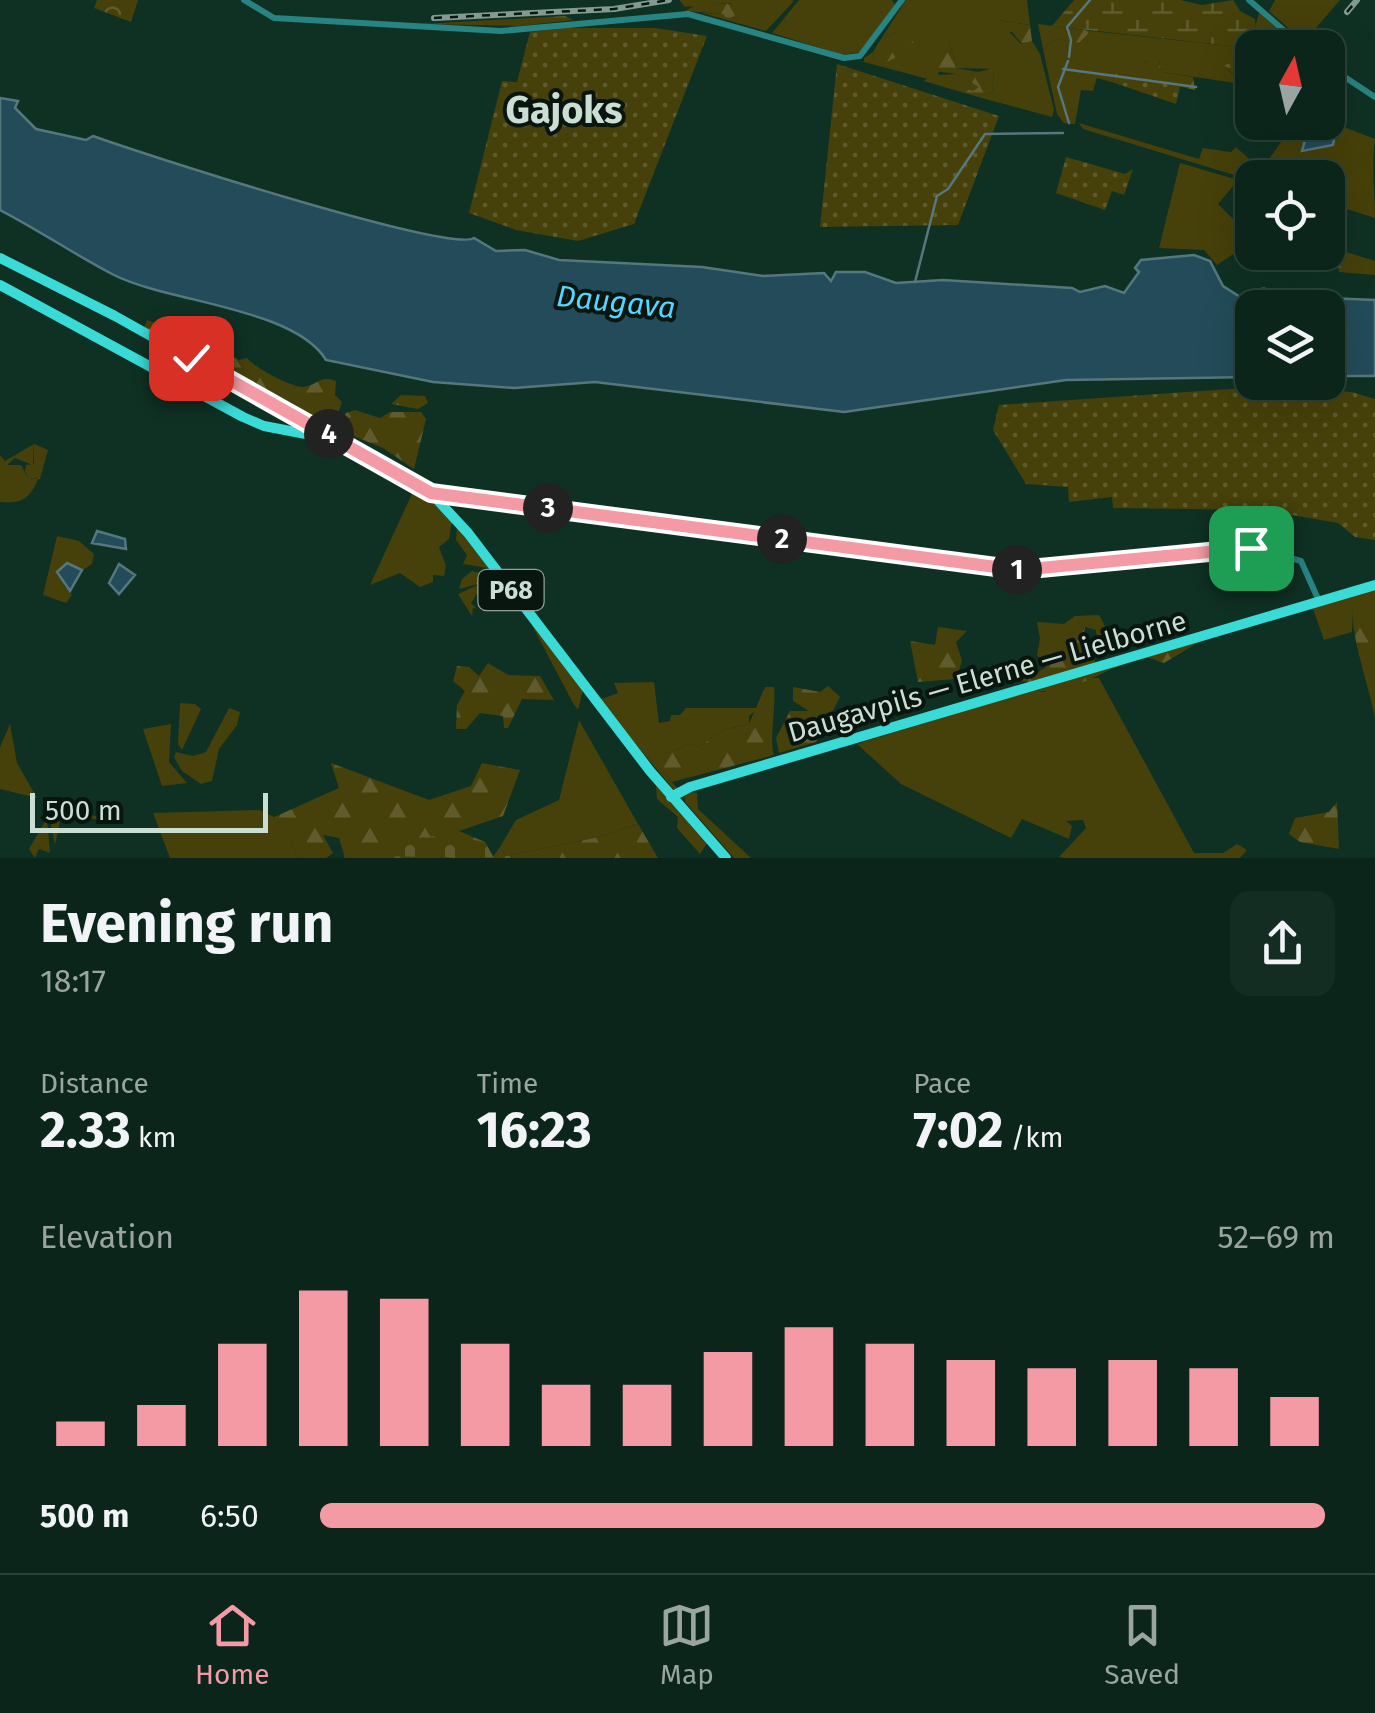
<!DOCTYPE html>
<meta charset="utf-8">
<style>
:root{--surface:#0b251a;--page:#142d23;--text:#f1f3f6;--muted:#9aa5a2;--line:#2b4239;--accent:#f49aa5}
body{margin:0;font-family:"Fira Sans",sans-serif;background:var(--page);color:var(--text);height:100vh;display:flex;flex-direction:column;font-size:38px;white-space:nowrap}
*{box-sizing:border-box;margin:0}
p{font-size:32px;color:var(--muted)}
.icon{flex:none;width:55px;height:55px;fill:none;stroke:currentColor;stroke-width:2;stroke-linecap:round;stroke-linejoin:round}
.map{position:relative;height:858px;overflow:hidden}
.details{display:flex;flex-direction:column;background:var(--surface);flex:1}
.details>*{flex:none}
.needle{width:65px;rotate:8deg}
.tools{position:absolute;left:1235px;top:30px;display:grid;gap:20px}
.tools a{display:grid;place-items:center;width:110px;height:110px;border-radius:20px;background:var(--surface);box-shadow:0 10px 40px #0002,0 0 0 2px var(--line);font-size:50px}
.scale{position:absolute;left:30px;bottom:25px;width:238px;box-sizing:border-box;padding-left:10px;border:5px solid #cbded4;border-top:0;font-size:28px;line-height:35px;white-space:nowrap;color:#cbded4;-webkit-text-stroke:8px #08160f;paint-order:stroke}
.pin{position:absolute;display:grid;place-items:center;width:85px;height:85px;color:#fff;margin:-42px;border-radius:20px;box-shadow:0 5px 15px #0006}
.km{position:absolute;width:50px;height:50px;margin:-25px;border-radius:50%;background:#222;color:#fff;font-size:28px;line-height:50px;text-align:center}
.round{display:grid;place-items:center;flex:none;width:105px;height:105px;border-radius:20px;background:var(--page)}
.headline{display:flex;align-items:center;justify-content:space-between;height:170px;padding:0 40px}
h1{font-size:55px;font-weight:700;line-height:75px}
.stats{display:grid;grid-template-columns:repeat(3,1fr);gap:15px;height:170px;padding:10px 40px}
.stats div{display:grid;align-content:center}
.stats b{font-size:50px;font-weight:700}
.stats small{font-size:28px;font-weight:400}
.stats p{font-size:28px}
.chart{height:280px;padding:20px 40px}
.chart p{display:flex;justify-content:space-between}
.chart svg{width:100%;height:180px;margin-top:10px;stroke:var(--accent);stroke-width:6}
ul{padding:0 40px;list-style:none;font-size:32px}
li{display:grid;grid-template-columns:160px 120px 1fr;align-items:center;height:75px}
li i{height:25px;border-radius:12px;background:var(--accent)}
.dock{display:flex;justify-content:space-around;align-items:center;height:140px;border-top:2px solid var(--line);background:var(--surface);font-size:28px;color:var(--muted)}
.dock a{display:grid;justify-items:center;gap:5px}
.dock .active{color:var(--accent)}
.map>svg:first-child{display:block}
</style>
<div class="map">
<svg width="1375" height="858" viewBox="0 0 1375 858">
<defs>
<pattern id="forest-firs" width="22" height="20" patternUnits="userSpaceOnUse" patternTransform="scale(2.5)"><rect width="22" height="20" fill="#46400a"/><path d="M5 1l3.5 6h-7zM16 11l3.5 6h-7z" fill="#5f5b2d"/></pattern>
<pattern id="wetland-marsh" width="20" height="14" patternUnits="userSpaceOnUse" patternTransform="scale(2.5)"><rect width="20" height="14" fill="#46400a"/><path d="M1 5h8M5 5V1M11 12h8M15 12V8" fill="none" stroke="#5f5b2d"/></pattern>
<pattern id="cemetery-stones" width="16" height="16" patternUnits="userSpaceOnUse" patternTransform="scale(2.5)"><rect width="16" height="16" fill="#46400a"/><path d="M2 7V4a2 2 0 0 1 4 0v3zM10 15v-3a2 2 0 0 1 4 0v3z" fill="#5f5b2d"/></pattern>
<pattern id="park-crowns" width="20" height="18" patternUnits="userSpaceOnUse" patternTransform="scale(2.5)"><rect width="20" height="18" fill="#46400a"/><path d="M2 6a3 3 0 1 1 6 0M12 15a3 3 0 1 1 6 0" fill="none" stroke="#5f5b2d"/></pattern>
<pattern id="garden-dots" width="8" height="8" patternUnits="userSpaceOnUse" patternTransform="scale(2.5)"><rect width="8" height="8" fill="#46400a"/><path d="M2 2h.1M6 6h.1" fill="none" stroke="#5f5b2d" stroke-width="1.8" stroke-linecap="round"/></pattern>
</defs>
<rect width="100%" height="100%" fill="#0f3123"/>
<path fill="#46400a" d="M679,0h112l3,1 -28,30 -64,-18 22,1 7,-11 -46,4z
M799,0h93l3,5 -35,47 -17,3 -71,-22z
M906,0h121l3,25 -32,-5 23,24 11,-3 8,13 14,56 -2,7 -74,-20 14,-5 2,-23 -38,-1 -7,-28 -11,35 18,-1 24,13 -7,4 -109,-29v-4l9,-6 1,9 26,-31 -21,12z
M1275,0h65l-36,42 -35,-31z
M1259,13l36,32 -43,3v15l-6,-4 -22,6 18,19 -80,-12 -3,-11 -15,1 -1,10 -27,1 -4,9 -15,-4 -4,13 -12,-1 -6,34 -11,-1 -7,-9 -14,-65 15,-11 19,7 14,-14 158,17z
M1328,121l47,18c-4,28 0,50 0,79l-47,-15v-25h-73l40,-55h15l-7,28 30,-6 2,-12 -19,-10z
M1079,123l120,36 4,-11 28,4 5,-5 20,18 -12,13 -161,-49z
M1180,163l58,17 -20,24 16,16 1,33 -18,12 -13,-15 -45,-2z
M34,444l-1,21 -18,-7 -8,7h14l7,13 10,1c-8,20 -17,25 -38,23v-47l5,6z
M415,487l37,34 -3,18 -10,8 7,19 -2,10 -11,-1v7l-13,5 -20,-14 -30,12z
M457,525l32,42 -2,1 -24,-4 4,-9 -11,-15z
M57,536l22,5 15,13 -2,10 -9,6 -16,-7 -4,21 9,11 -6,8 -23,-8z
M482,583l33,23 -3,4c-11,-8 -21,-5 -32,-11l2,-5h-5l-6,9 6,6 -4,-1 -1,8 -14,-22z
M1349,595l-4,7 8,8 -1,22 -28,8 -12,-34z
M526,614l57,76 -5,20 -5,-7z
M1091,678h8l95,175h29l14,-9 10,6 -7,8h-176l-5,-1 27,-29 -3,-8 -17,1 6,5 -3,13 -47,-20 -11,19 -110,-54 -44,-40 176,-55 10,3z
M654,682l5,41 11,-2 1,-6h9l6,-7h73l-10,8v8l-25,6 -26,17 -9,-3 -27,11h-14l30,34 -3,2 -76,-91 19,-7 -4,-10z
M180,703l15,1 6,5 -19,41 -4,-6z
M229,708l11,4 -3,13 -18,24 -7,32 -11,3 -19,-13 -8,-14 2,-5 17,4 13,-4z
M579,720l59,104 -44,14 -88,18 -6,-9 16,-27 43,-20z
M10,724l7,39 20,35 -37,-9v-42z
M171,724l-2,38 18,21 -25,3 -19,-57z
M656,786l52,56 -8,12 -23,-26 1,-11 -21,-18z
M56,806l56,14 1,4 -30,-8 -1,4 -22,1 -5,24 -6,-31z
M260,810l16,8 6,21h9l6,19h-127l-17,-45z
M47,818l3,35 -11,-4 -4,9 -6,-9z"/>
<path fill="url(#forest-firs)" d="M743,3l2,5 -17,12 -5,-6 -38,-3 11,-6z
M565,16l8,4 -54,6 -98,-2z
M997,20l33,5 2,16 -10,3 -10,-12h-12z
M1038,24l53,7 -13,13 6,7 -4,7 -12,-2 1,-14 -11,-4 -15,11z
M900,30l18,16 -33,17 -11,-2 -1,-9 6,-10z
M940,36l9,4 7,28 22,4 16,-4 -2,24 -14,5 -54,-16 5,-4 44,14 6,-4 -23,-13 -27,-4v-27z
M1246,59l6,4v29l-28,-27z
M1154,60l5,1 3,11 31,5 2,13 -79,-17 6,-7 20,6v-9z
M1346,252l29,9v14l-36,-3 -2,-13z
M147,320l43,17 7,11 -6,4 -47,-24z
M226,353l13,7 8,-2c9,11 46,30 57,29 14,-2 16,-12 32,-6l-1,14 7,7 -9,22 -18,-3 -22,-18 -78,-39z
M401,395l24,1 3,7 -10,6 -27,-5z
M355,410l25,8 10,-6h31l5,7 -12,50 -31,-21 -47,-19 10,-16z
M34,444l14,6 -8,29 -12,-1 -3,-7 1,-6 8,-1z
M472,571l27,7 -2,10 -15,-5 -23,6 3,-10z
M1375,588v130c-6,-32 -24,-80 -22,-108l-9,-8 6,-7z
M1099,615l8,15 -2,9 -8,1 -1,-10 -11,-3 -3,15 14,21 -67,19 -10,-1 26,-13 3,-7 -11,-5 3,-18 -3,-16 27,2 11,-8z
M938,627l29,4 -11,11 6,19 -6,18 -38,3 -8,-41 25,4z
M1199,642l-35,21c-5,-1 -10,-4 -15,-5 -29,-2 -81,44 -116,31z
M488,663l20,12 32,1 14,24 -32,-1 -14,29h-4l-1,-12 -23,-3 -14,16h-10l1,-24 8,-14 -12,-10 4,-15 12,1 10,9z
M828,686l12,11 -24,45 -37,11 -3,-15 14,-27h19l-16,-10v-14l27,5z
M765,687h9c2,21 -5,53 0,68l-102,27 -24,-27 2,-6 12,6 27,-11 9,3 26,-17 25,-6z
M331,763l98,37 42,-14 11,-23 38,7 -17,46 -44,15 26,11 8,15 7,-10 6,9 88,-18 44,-14 20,34h-313l-6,-20 -16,-3 10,18 -7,5h-29l-6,-19 -15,1 -4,-22 67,-30z
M690,792l7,1 1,16 53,49h-17l-49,-56 -1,-8z
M1337,802l2,47 -39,-7 -11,-8 6,-16 34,-6z"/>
<path fill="url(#wetland-marsh)" d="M1074,0h106l22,5 31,-5 7,11 15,8 1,12 -7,17 -197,-22z"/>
<path fill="url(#cemetery-stones)" d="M446,835l39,7 9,16 -119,-2 5,-14z"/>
<path fill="url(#park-crowns)" d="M97,0h41l-7,22 -37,-14z"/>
<path fill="url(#garden-dots)" d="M564,28h91l52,8 -73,188 -56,17 -62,-11 -47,-17 33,-132 15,1 13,-50z
M837,64l162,52 -41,109 -138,2z
M1116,73l64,14 -4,17 -64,-22z
M1066,157l59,17 8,-5 -9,26 -12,-4 -7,19 -49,-17z
M1260,387l92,5 23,7v141l-20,-3 -17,-14 -75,-13 -150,-2 -1,-11 -43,5 -1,-15 -42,-3 -33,-54 6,-25z"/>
<path fill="#234b59" stroke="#55777e" stroke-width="2.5" d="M0,98l18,3 -3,7 21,21 50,11 7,-4c47,17 356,117 381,102l22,13 29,-1 34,10 143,7 61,9 61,-3 7,8 5,-9h29l31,11 47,-3 129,8 8,4 25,-6 19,7 15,-21 -4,-4 6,-8 53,-5 16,6 13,25 19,12c23,-10 15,-14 39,-2l94,4v76h-47v-68h-76v69l-186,3 -222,32 -249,-30 -81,6 -81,-6 -107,-22c-31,-52 -159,-58 -212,-85 -39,-20 -75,-45 -114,-65z
M1310,123l25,10 -2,12 -31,6z
M97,531l28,8 1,10 -34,-6z
M67,563l15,7 -12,21 -13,-19z
M119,564l16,11 -16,19 -10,-11z"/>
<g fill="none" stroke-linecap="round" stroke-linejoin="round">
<path stroke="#55777e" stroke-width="2.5" d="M1069,57l2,-17 -4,-13 23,-27
M1068,61l-10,26 11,36
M1063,69l133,18
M915,282l22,-86 11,-7 37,-55 78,-1"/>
<path stroke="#288482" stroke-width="6" d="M244,0l30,18 227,13 187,-17 156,44 16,-2 42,-56
M1249,0l55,48
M1328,66l47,31
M432,493l587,77 223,-25 59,16 18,40"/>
<path stroke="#3adad7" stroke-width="10" d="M0,258l115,58 316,177 37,40 182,238 76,87
M0,285l243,132 21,9 68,13
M671,797l19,-10 685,-202"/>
<g stroke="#829b90" stroke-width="6">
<path id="rail" d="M1347,12l10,-12
M434,18l180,-9 55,-9"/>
</g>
<use href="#rail" stroke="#08160f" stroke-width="2.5" stroke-dasharray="8" stroke-linecap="butt"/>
</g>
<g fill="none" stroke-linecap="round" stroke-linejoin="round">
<g stroke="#fff" stroke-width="20">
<path id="route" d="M191,358l240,135 588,77 232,-22"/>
</g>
<use href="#route" stroke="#f49aa5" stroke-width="12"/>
</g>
<g text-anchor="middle" stroke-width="8" stroke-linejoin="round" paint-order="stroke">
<rect fill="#08160f" stroke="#90a299" stroke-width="2.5" x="478.5" y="570" width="65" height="40" rx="8"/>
<g font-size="25" font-weight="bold" fill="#cbded4">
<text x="511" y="599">P68</text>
</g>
<g font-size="28" fill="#cbded4" stroke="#08160f">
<text transform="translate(987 676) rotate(-16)" y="10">Daugavpils — Elerne — Lielborne</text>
</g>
<g font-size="30" font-style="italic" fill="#56d5ff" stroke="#08160f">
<text transform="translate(616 302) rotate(6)" y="10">Daugava</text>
</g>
<g font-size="38" font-weight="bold" fill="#cbded4" stroke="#08160f">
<text x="564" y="123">Gajoks</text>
</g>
</g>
</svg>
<div class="tools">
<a><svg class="needle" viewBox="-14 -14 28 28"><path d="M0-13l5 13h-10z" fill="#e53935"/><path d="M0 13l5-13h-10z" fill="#9aa5a2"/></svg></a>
<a><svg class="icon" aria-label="locate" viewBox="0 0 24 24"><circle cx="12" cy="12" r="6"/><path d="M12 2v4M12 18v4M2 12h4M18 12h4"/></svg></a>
<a><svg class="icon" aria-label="layers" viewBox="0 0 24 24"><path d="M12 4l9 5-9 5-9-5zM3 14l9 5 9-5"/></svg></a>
</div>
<div class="scale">500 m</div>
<div class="pin" style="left:1251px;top:548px;background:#1e9e55"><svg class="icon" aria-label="arrive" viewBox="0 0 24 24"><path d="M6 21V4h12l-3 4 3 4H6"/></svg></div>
<div class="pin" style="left:191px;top:358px;background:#d93025"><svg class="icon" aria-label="check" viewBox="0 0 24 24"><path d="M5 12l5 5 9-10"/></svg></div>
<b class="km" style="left:1017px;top:570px">1</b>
<b class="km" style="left:782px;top:539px">2</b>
<b class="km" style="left:548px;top:508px">3</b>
<b class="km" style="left:329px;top:434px">4</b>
</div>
<section class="details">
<div class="headline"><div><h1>Evening run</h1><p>18:17</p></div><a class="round"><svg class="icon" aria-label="share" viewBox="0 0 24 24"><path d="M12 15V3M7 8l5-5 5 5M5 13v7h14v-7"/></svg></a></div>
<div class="stats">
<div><p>Distance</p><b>2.33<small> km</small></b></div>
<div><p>Time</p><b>16:23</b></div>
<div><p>Pace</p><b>7:02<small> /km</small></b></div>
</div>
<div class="chart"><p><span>Elevation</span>52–69 m</p>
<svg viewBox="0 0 160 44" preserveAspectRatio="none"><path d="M5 44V38M15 44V34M25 44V19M35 44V6M45 44V8M55 44V19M65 44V29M75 44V29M85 44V21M95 44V15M105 44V19M115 44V23M125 44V25M135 44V23M145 44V25M155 44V32"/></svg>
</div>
<ul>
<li><b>500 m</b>6:50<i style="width:99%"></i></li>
</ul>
</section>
<nav class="dock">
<a class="active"><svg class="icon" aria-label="home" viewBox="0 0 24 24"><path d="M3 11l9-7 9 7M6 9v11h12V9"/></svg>Home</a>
<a><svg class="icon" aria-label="map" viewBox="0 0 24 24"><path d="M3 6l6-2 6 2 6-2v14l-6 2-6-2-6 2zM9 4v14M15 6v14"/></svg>Map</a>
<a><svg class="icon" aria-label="saved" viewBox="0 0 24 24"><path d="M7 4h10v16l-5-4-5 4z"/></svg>Saved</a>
</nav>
